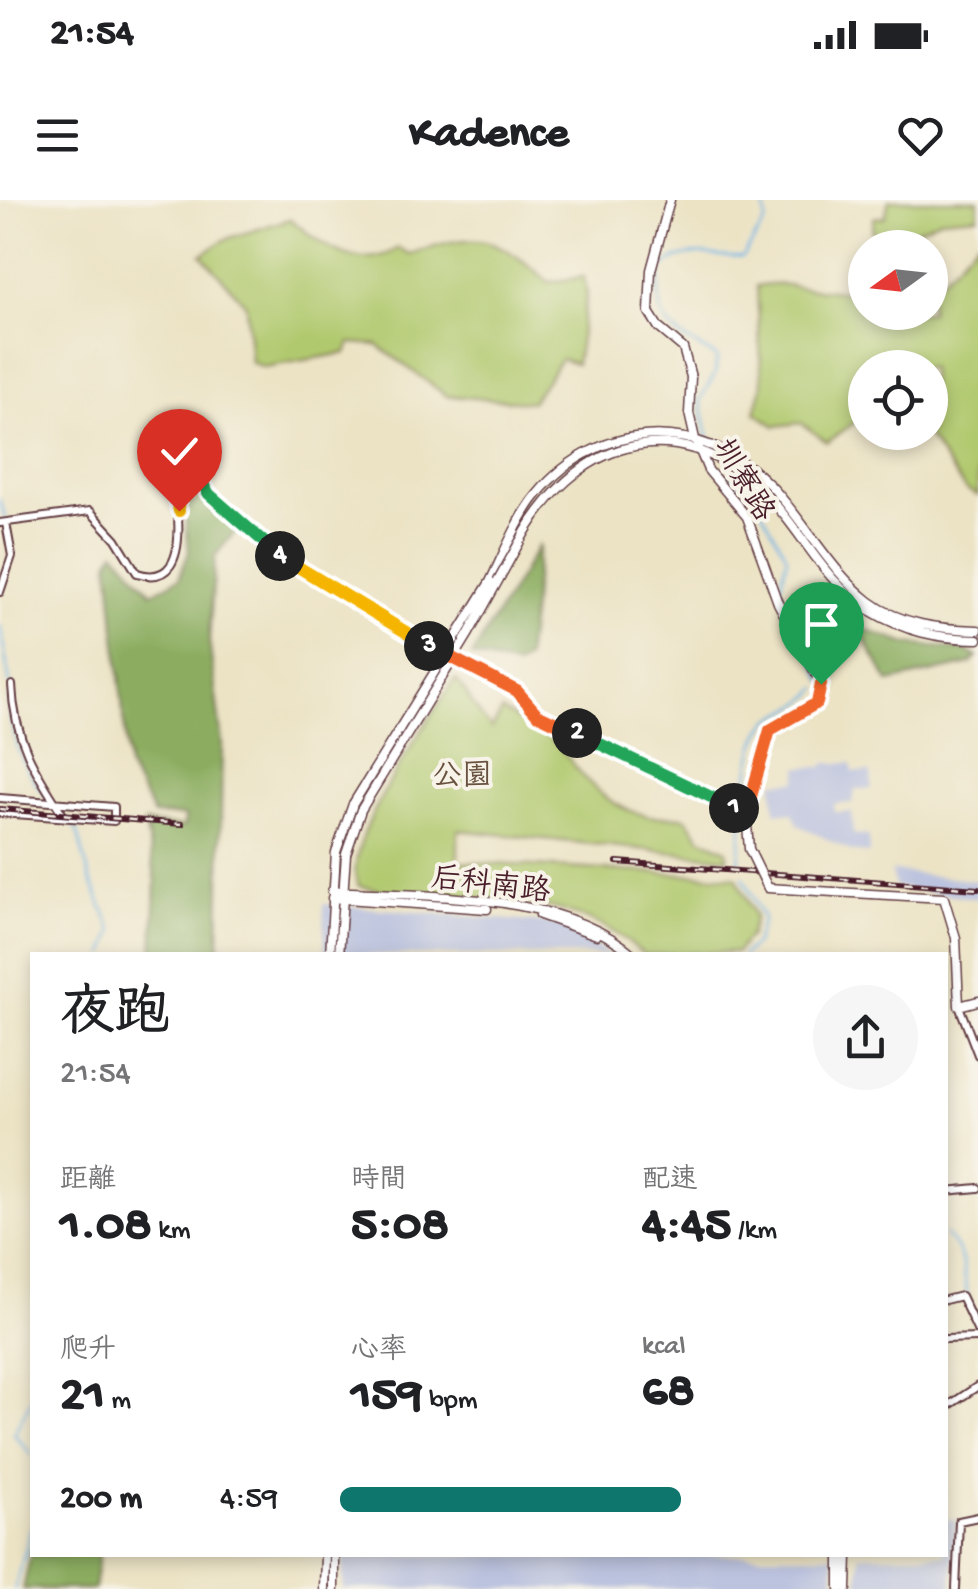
<!DOCTYPE html>
<html lang="zh-TW">
<meta charset="utf-8">
<style>
:root{--surface:#fff;--page:#f6f6f6;--text:#202124;--muted:#757577;--accent:#0f766e}
body{margin:0;font-family:"Gochi Hand","LXGW WenKai TC",sans-serif;background:var(--page);color:var(--text);height:100vh;display:flex;flex-direction:column;font-size:38px;white-space:nowrap}
*{box-sizing:border-box;margin:0}
p{font-size:32px;color:var(--muted)}
.icon{flex:none;width:55px;height:55px;fill:none;stroke:currentColor;stroke-width:2;stroke-linecap:round;stroke-linejoin:round}
.map{position:relative;flex:1;overflow:hidden}
.drawer{position:absolute;left:30px;top:752px;width:918px;height:605px;display:flex;flex-direction:column;background:var(--surface);border-radius:0px;box-shadow:0 5px 15px #0003}
.drawer>*{flex:none}
.needle{width:65px;rotate:255deg}
.tools{position:absolute;left:848px;top:30px;display:grid;gap:20px}
.tools a{display:grid;place-items:center;width:100px;height:100px;border-radius:50%;background:var(--surface);box-shadow:0 5px 15px #0003;font-size:50px}
.pin{position:absolute;display:grid;place-items:center;width:85px;height:85px;color:#fff;margin:-102px -42px;border-radius:50% 50% 50% 0;rotate:-45deg;box-shadow:0 0 10px #0007}
.pin .icon{rotate:45deg}
.km{position:absolute;width:50px;height:50px;margin:-25px;border-radius:50%;background:#222;color:#fff;font-size:28px;line-height:50px;text-align:center}
.round{display:grid;place-items:center;flex:none;width:105px;height:105px;border-radius:52px;background:var(--page)}
.overview{display:flex;align-items:center;justify-content:space-between;height:170px;padding:0 30px}
h1{font-size:55px;font-weight:700;line-height:75px}
.figures{display:grid;grid-template-columns:repeat(3,1fr);gap:15px;height:170px;padding:10px 30px}
.figures div{display:grid;align-content:center}
.figures b{font-size:50px;font-weight:700}
.figures small{font-size:28px;font-weight:400}
.figures p{font-size:28px}
ul{padding:0 30px;list-style:none;font-size:32px}
li{display:grid;grid-template-columns:160px 120px 1fr;align-items:center;height:75px}
li i{height:25px;border-radius:12px;background:var(--accent)}
.status{display:flex;justify-content:space-between;align-items:center;height:70px;padding:0 50px;background:var(--surface);direction:ltr}
.status svg{height:28px;fill:currentColor}
header{display:flex;justify-content:space-between;align-items:center;height:130px;padding:0 30px;background:var(--surface);font-size:45px;font-weight:700}
.map>svg:first-child{display:block}
</style>
<div class="status"><b>21:54</b><svg viewBox="0 0 49 12"><path d="M0 12V9h3v3zM5 12V6h3v6zM10 12V3h3v9zM15 12V0h3v12zM26 1h20v11H26zM47 4h2v5h-2z"/></svg></div>
<header><svg class="icon" aria-label="menu" viewBox="0 0 24 24"><path d="M4 6h16M4 12h16M4 18h16"/></svg>Kadence<svg class="icon" aria-label="heart" viewBox="0 0 24 24"><path d="M12 20l-8-8c-3-5 5-10 8-4 3-6 11-1 8 4z"/></svg></header>
<div class="map">
<svg width="978" height="1389" viewBox="0 0 978 1389">
<rect width="100%" height="100%" fill="#f7f3e8"/>
<filter id="ink" filterUnits="userSpaceOnUse"><feTurbulence type="fractalNoise" baseFrequency=".01" numOctaves="2"/><feDisplacementMap in="SourceGraphic" scale="20" xChannelSelector="R" yChannelSelector="G"/><feConvolveMatrix kernelMatrix="1 2 1 2 8 2 1 2 1" color-interpolation-filters="sRGB"/></filter>
<filter id="wash" filterUnits="userSpaceOnUse"><feTurbulence type="fractalNoise" baseFrequency=".0048" numOctaves="4" result="noise"/><feDisplacementMap in="SourceGraphic" scale="40" xChannelSelector="R" yChannelSelector="G"/><feGaussianBlur stdDeviation="2.25" result="paint"/><feColorMatrix in="noise" values="0 0 0 0 0 0 0 0 0 0 0 0 0 0 0 0 0 1.4 0 .05"/><feComposite in="paint" operator="in"/></filter>
<g filter="url(#wash)">
<rect width="100%" height="100%" fill="#ece3c5"/>
<path fill="#bcc3de" d="M825,563h27l1,9h18l1,17h-17l-2,14 -19,1v8h18l1,22 16,2v18l-18,-3 -53,-26 -5,-12 -18,-1 -2,-30 24,-1 2,-14h25z
M891,671l87,10v18l-83,-12z
M323,704l234,20 54,31h-286z
M945,1319l11,1 -4,69h-94l2,-34h85z
M343,1355h491v34h-491z"/>
<path fill="#b1c96e" stroke="#7e744c" stroke-width="2.5" d="M889,0h89v16l-38,3 -49,23 -19,-11 2,-13 11,-1z
M290,19c31,25 69,55 108,29l12,6c71,-24 82,-20 139,28l35,-5 3,17 -11,70 -15,-5 -30,43 -84,-6 -70,-51 -26,-2 -5,10 -82,14 -13,-5 -5,-57 -44,-50 24,-16z
M978,41v255l-13,-7 -40,-56 5,-1v-64h-65v47l-38,27 -26,-19 -26,3 -20,-14 7,-26 -5,-100c20,-5 28,-1 48,2 27,4 39,-3 60,18v6h65v-21z
M455,479c11,7 17,32 37,49l10,-17c16,10 42,20 54,33 29,32 44,62 92,72 12,2 25,-1 38,2l15,20 26,12v8l-269,-28v32l278,15 19,39 -5,19 -13,17 -93,3c-80,-75 -188,-46 -285,-69 -23,-39 73,-170 96,-207z"/>
<path fill="#8cad61" stroke="#6b6646" stroke-width="2.5" d="M180,264l29,43 29,21 -23,28 -6,84 13,103 -3,212h-66l3,-73 -11,-59 39,4 1,-11 -31,-1 -26,-48 -19,-205 6,-11 37,42 27,-15 10,-26z
M539,345l-13,114 -10,7 -44,-10z
M857,427l50,17 59,6 11,7 -7,7 -81,18z
M32,1348v7h67l-5,34h-71z"/>
<g fill="none" stroke-linecap="round" stroke-linejoin="round">
<path stroke="#6eb4e5" stroke-width="2.5" d="M709,242l-9,-42 15,-26 2,-17c-49,-27 -64,-31 -56,-89 31,-25 49,-8 82,-11l23,-36 -2,-21
M714,260l2,10 33,18 38,68 -7,34 43,91
M0,300l5,18
M0,426l10,58
M10,497c-2,38 13,72 38,101
M746,597c4,-23 5,-63 25,-77 18,-12 34,-14 47,-32
M67,619l10,11 13,49 23,52 -8,24
M739,662l4,-47
M743,677l20,41 -8,26 -12,11
M945,1035c29,22 12,58 33,84
M32,1198l-18,36 18,21
M15,1389l17,-63"/>
</g>
</g>
<g filter="url(#ink)">
<g fill="none" stroke-linecap="round" stroke-linejoin="round">
<g stroke="#623c42" stroke-width="10">
<path id="minor" d="M171,233l38,60 60,56 163,98 85,44 20,24 209,98
M0,323l90,-12 26,28 21,34c66,21 35,-101 28,-128l6,-12
M0,392l12,-36 -6,-33
M12,485c2,54 23,87 52,131
M0,598l114,9v14l-114,-8
M959,806l19,49
M945,991l33,-3
M945,1100l16,-4 17,36
M945,1139l33,-1
M945,1208l33,-22
M956,1389l3,-68 19,-4"/>
</g>
<g stroke="#623c42" stroke-width="11">
<path id="tertiary" d="M670,0l-19,70 -2,42 10,16 24,20 8,29 -2,36 6,26 13,31 39,47 31,86 43,81 1,11 -5,8 -51,34 -20,76
M519,343c53,-100 155,-137 243,-52 39,36 60,90 107,119 35,21 69,29 109,29
M490,382c13,-27 25,-57 42,-81 60,-81 167,-88 238,-16 35,36 59,85 99,116 31,24 72,28 109,29
M332,691c93,6 230,0 302,64
M834,692l110,6 12,40 3,68 19,-5
M332,698l155,11
M540,715l57,20
M330,755l6,-103 17,-48
M339,755l7,-101 15,-44
M324,1389l1,-34
M334,1389v-34
M840,1389v-34
M847,1389l1,-34"/>
</g>
<use href="#minor" stroke="#fff" stroke-width="6"/>
<use href="#tertiary" stroke="#fff" stroke-width="8"/>
<g stroke="#4a1f2b" stroke-width="6">
<path id="rail" d="M0,609l182,15
M617,662l361,27"/>
</g>
<use href="#rail" stroke="#f7f3e8" stroke-width="2.5" stroke-dasharray="8" stroke-linecap="butt"/>
<g stroke="#623c42" stroke-width="11" stroke-linecap="butt">
<path id="tertiary-bridge" d="M353,604l137,-222
M361,610l107,-175 51,-92
M746,613l3,36 19,39 66,4"/>
</g>
<use href="#tertiary-bridge" stroke="#fff" stroke-width="8"/>
</g>
</g>
<g fill="none" stroke-linecap="round" stroke-linejoin="round" filter="url(#ink)">
<g stroke="#fff" stroke-width="20">
<path id="split-1" d="M734,608l12,6 24,-84 47,-27 4,-19"/>
</g>
<g stroke="#fff" stroke-width="20">
<path id="split-2" d="M577,533l157,75"/>
</g>
<g stroke="#fff" stroke-width="20">
<path id="split-3" d="M429,446l88,45 20,23 40,19"/>
</g>
<g stroke="#fff" stroke-width="20">
<path id="split-4" d="M280,356l149,90"/>
</g>
<g stroke="#fff" stroke-width="20">
<path id="split-5" d="M167,240l4,-7 38,61 71,62"/>
</g>
<g stroke="#fff" stroke-width="20">
<path id="split-6" d="M167,240l12,71"/>
</g>
<use href="#split-1" stroke="#f0652b" stroke-width="12"/>
<use href="#split-2" stroke="#22a559" stroke-width="12"/>
<use href="#split-3" stroke="#f0652b" stroke-width="12"/>
<use href="#split-4" stroke="#f5b400" stroke-width="12"/>
<use href="#split-5" stroke="#22a559" stroke-width="12"/>
<use href="#split-6" stroke="#f5b400" stroke-width="12"/>
</g>
<g text-anchor="middle" stroke-width="8" stroke-linejoin="round" paint-order="stroke">
<g font-size="30" fill="#4a1f2b" stroke="#f7f3e8">
<text transform="translate(745 279) rotate(59)" y="10">圳寮路</text>
<text transform="translate(491 683) rotate(7)" y="10">后科南路</text>
</g>
<g font-size="30" fill="#69523f" stroke="#f7f3e8">
<text x="462" y="584">公園</text>
</g>
</g>
</svg>
<div class="tools">
<a><svg class="needle" viewBox="-14 -14 28 28"><path d="M0-13l5 13h-10z" fill="#e53935"/><path d="M0 13l5-13h-10z" fill="#757577"/></svg></a>
<a><svg class="icon" aria-label="locate" viewBox="0 0 24 24"><circle cx="12" cy="12" r="6"/><path d="M12 2v4M12 18v4M2 12h4M18 12h4"/></svg></a>
</div>
<div class="pin" style="left:821px;top:484px;background:#1e9e55"><svg class="icon" aria-label="arrive" viewBox="0 0 24 24"><path d="M6 21V4h12l-3 4 3 4H6"/></svg></div>
<div class="pin" style="left:179px;top:311px;background:#d93025"><svg class="icon" aria-label="check" viewBox="0 0 24 24"><path d="M5 12l5 5 9-10"/></svg></div>
<b class="km" style="left:734px;top:608px">1</b>
<b class="km" style="left:577px;top:533px">2</b>
<b class="km" style="left:429px;top:446px">3</b>
<b class="km" style="left:280px;top:356px">4</b>
<section class="drawer">
<div class="overview"><div><h1>夜跑</h1><p>21:54</p></div><a class="round"><svg class="icon" aria-label="share" viewBox="0 0 24 24"><path d="M12 15V3M7 8l5-5 5 5M5 13v7h14v-7"/></svg></a></div>
<div class="figures">
<div><p>距離</p><b>1.08<small> km</small></b></div>
<div><p>時間</p><b>5:08</b></div>
<div><p>配速</p><b>4:45<small> /km</small></b></div>
</div>
<div class="figures">
<div><p>爬升</p><b>21<small> m</small></b></div>
<div><p>心率</p><b>159<small> bpm</small></b></div>
<div><p>kcal</p><b>68</b></div>
</div>
<ul>
<li><b>200 m</b>4:59<i style="width:59%"></i></li>
</ul>
</section>
</div>
